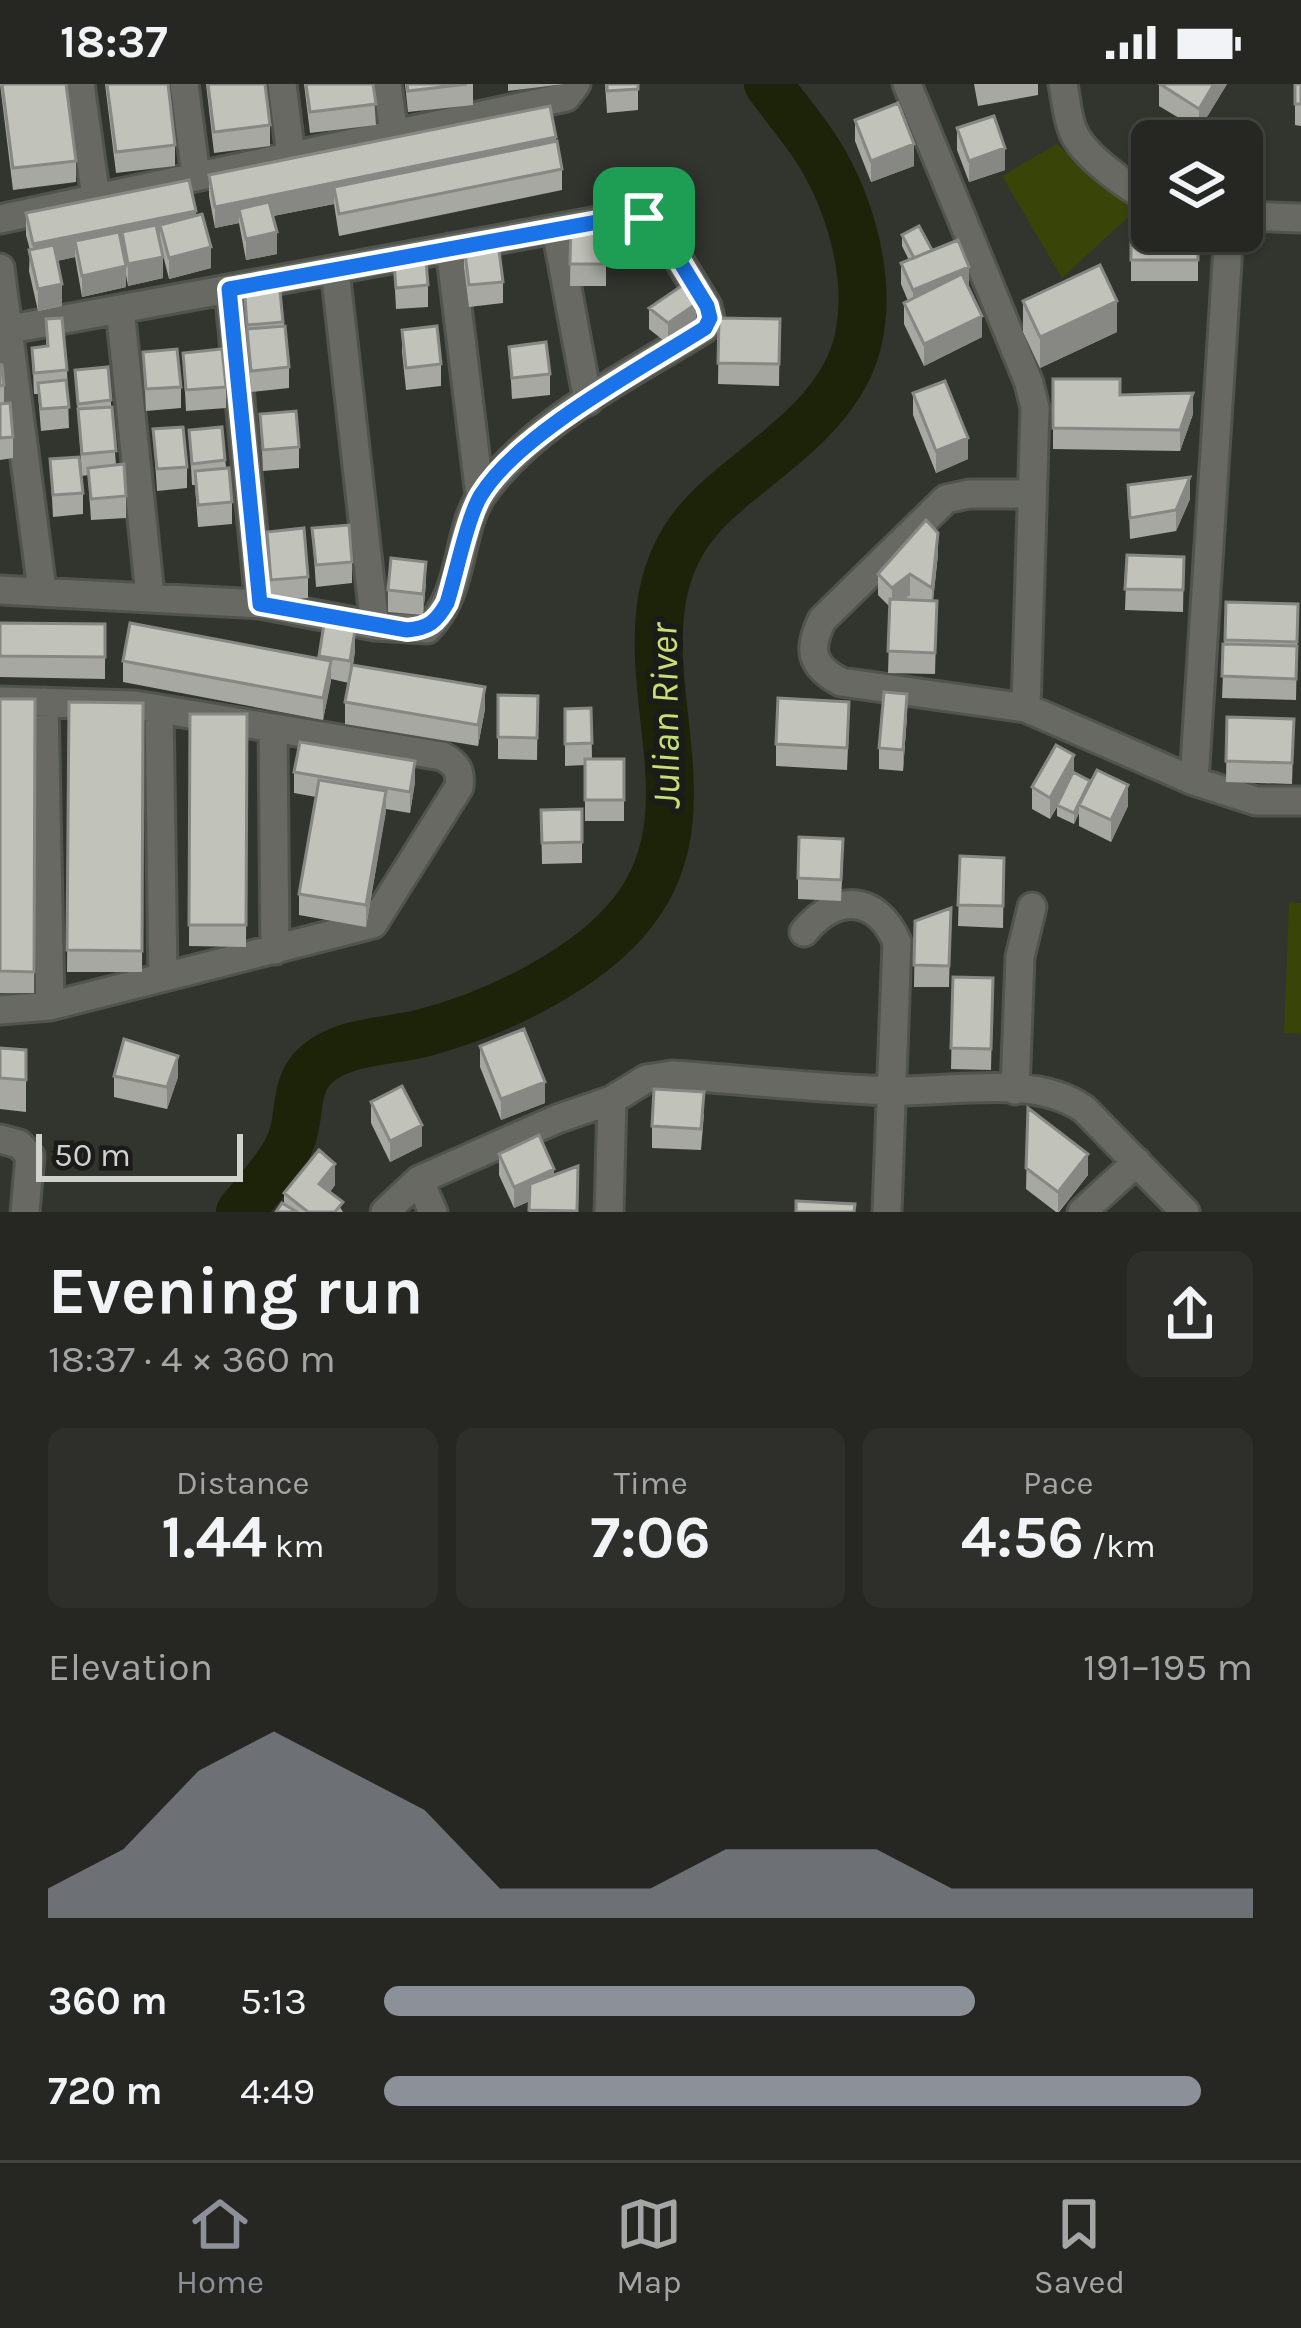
<!DOCTYPE html>
<meta charset="utf-8">
<style>
:root{--surface:#262722;--page:#2e2f2a;--text:#f1f3f6;--muted:#a4a5a5;--line:#424440;--accent:#8c9099}
body{margin:0;font-family:Karla,sans-serif;background:var(--page);color:var(--text);height:100vh;display:flex;flex-direction:column;font-size:45px;white-space:nowrap}
*{box-sizing:border-box;margin:0}
p{font-size:39px;color:var(--muted)}
.icon{flex:none;width:66px;height:66px;fill:none;stroke:currentColor;stroke-width:2;stroke-linecap:round;stroke-linejoin:round}
.map{position:relative;height:1128px;overflow:hidden}
.sheet{display:flex;flex-direction:column;background:var(--surface);flex:1}
.sheet>*{flex:none}
.fabs{position:absolute;left:1131px;top:36px;display:grid;gap:24px}
.fabs a{display:grid;place-items:center;width:132px;height:132px;border-radius:18px;background:var(--surface);box-shadow:0 3px 9px #0004,0 0 0 3px var(--line);font-size:60px}
.scale{position:absolute;left:36px;bottom:30px;width:207px;box-sizing:border-box;padding-left:12px;border:6px solid #d1d2ce;border-top:0;font-size:33px;line-height:42px;white-space:nowrap;color:#d1d2ce;-webkit-text-stroke:9px #1b1c19;paint-order:stroke}
.pin{position:absolute;display:grid;place-items:center;width:102px;height:102px;color:#fff;margin:-51px;border-radius:24px;box-shadow:0 6px 18px #0006}
.round{display:grid;place-items:center;flex:none;width:126px;height:126px;border-radius:18px;background:var(--page)}
.head{display:flex;align-items:center;justify-content:space-between;height:204px;padding:0 48px}
h1{font-size:66px;font-weight:700;line-height:90px}
.stats{display:grid;grid-template-columns:repeat(3,1fr);gap:18px;height:204px;padding:12px 48px}
.stats div{display:grid;align-content:center;border-radius:18px;background:var(--page);text-align:center}
.stats b{font-size:60px;font-weight:700}
.stats small{font-size:33px;font-weight:400}
.stats p{font-size:33px}
.chart{height:336px;padding:24px 48px}
.chart p{display:flex;justify-content:space-between}
.chart svg{width:100%;height:216px;margin-top:12px;fill:var(--accent);opacity:.7}
ul{padding:0 48px;list-style:none;font-size:39px}
li{display:grid;grid-template-columns:192px 144px 1fr;align-items:center;height:90px}
li i{height:30px;border-radius:15px;background:var(--accent)}
.status{display:flex;justify-content:space-between;align-items:center;height:84px;padding:0 60px;background:var(--surface);direction:ltr}
.status svg{height:33px;fill:currentColor}
.menu{display:flex;justify-content:space-around;align-items:center;height:168px;border-top:3px solid var(--line);background:var(--surface);font-size:33px;color:var(--muted)}
.menu a{display:grid;justify-items:center;gap:6px}
.menu .current{color:var(--accent)}
.map>svg:first-child{display:block}
</style>
<div class="status"><b>18:37</b><svg viewBox="0 0 49 12"><path d="M0 12V9h3v3zM5 12V6h3v6zM10 12V3h3v9zM15 12V0h3v12zM26 1h20v11H26zM47 4h2v5h-2z"/></svg></div>
<div class="map">
<svg width="1301" height="1128" viewBox="0 0 1301 1128">
<rect width="100%" height="100%" fill="#32342e"/>
<path fill="#384408" d="M1057,60l78,67 -73,67 -60,-102z
M1289,818l12,1v131l-17,-1z"/>
<g fill="none" stroke-linecap="round" stroke-linejoin="round">
<path stroke="#1d2309" stroke-width="48" d="M240,1128c16,-21 44,-49 52,-74 8,-22 3,-50 20,-69 26,-29 77,-27 111,-36 70,-18 165,-63 210,-121 75,-95 9,-212 30,-318 14,-70 57,-96 109,-139 28,-23 55,-47 73,-80 36,-67 11,-164 -28,-225 -15,-23 -33,-44 -49,-66"/>
<g stroke="#51534d" stroke-width="33">
<path id="street" d="M80,0l16,114
M184,0l12,93
M282,0l9,72
M387,0l7,50
M907,0l122,299 6,25 -9,300 168,73 62,20h45
M1063,0c3,15 4,33 10,47 10,25 56,57 79,69
M1242,132l59,2
M0,135l566,-122 10,-13
M556,145l32,172
M450,164l30,248
M0,184l42,322
M335,186l40,356
M229,205l31,315
M120,225l30,286
M0,247l625,-115 19,2 16,11 47,77 3,12 -5,10c-75,47 -169,91 -222,165 -27,37 -17,97 -56,136l-52,-3 -115,-22 -260,-14
M0,617l135,4 307,51c15,8 19,15 17,31l-86,137 -323,82 -50,4
M44,618l6,304
M1026,624l-185,-26c-31,-16 -33,-33 -19,-62l124,-121 23,-5h63
M159,625l4,267
M273,646l2,220
M1194,697l35,-550
M804,848c32,-39 73,-37 93,10l-10,270
M1015,1006l5,-133 12,-50
M0,1055l19,5 11,12 -5,56
M419,1096l14,32
M385,1128l34,-32 138,-61 55,-19 34,-21 26,-4c74,5 148,14 222,16 59,1 140,-17 190,18l101,103
M609,1128l3,-112
M1082,1128l55,-50"/>
</g>
<use href="#street" stroke="#676962" stroke-width="27"/>
</g>
<path fill="#a6a8a1" d="M0,0h66l10,77v21l-63,8z
M105,0h63l7,61v21l-59,7z
M206,0h59l5,41v21l-56,7z
M304,0h69l3,41 -66,8z
M405,0h68v21l-65,7z
M508,0h56l-56,7z
M605,0h33v26l-31,3z
M974,0h64v11l-60,11z
M1227,0l-28,46 -40,-24v-21z
M1295,0h6v42l-6,-1z
M855,36l59,46 -43,16 -16,-41z
M957,44l48,42 -36,12 -12,-32z
M556,58l6,27v21l-223,46 -5,-32 -61,12 4,38 -31,6 -7,-37 -24,5 -6,-32v-21z
M26,129l170,3 15,52 -42,11 -6,-24v23l-35,8 -2,-11v12l-44,10 -7,-40 -18,4 5,45 -24,5 -9,-40 1,-21 -4,-15z
M571,134h35v68h-36z
M1131,136l67,11v50h-67z
M902,151l30,15 37,38 13,49 -58,29 -20,-42v-21l4,-2 -7,-17v-21l8,-3 -7,-14z
M464,161l39,37v21l-34,4 -5,-40z
M393,167l35,34v22l-32,2z
M279,197l10,86v21l-38,4 -7,-108z
M1023,217l94,31 -77,36 -17,-36z
M649,224l47,18 -28,18 -19,-15z
M719,234l61,1 -1,67 -61,-2z
M46,235l21,51 2,58 -28,3 -3,-37h-4l-2,-46 14,-2z
M402,246l39,34v22l-35,4 -4,-38z
M509,263l41,27v21l-38,4z
M143,268l38,35v21l-35,3z
M183,269l43,34v21l-40,3z
M0,281l4,20v18l9,34v21l-13,2z
M108,283l8,98 10,31v22l-35,2 -3,-45 -6,1 -7,-106z
M1053,295l140,35 -13,37 -127,-2z
M913,309l55,66 -32,14 -23,-58z
M260,330l39,33v21l-36,3z
M153,345l34,38v21l-30,3z
M189,346l36,30 7,42v22l-34,3 -3,-42h-3z
M50,375l33,34v21l-30,3z
M1128,401l62,14 -14,32 -46,8z
M312,444l40,34v21l-36,4z
M267,448l41,45v21l-37,3z
M938,470l-5,47h4l-2,73 -47,-1 2,-66 -12,-12v-21z
M1127,471l57,2 -1,55 -58,-2z
M426,499l-3,32 -35,-3v-22z
M1226,518l72,2 -2,96 -74,-2z
M0,539l105,1v55l-105,-2z
M324,540l31,27 -2,14 132,44 -7,37 -133,-22v-22l4,-19 -18,-4 -8,41 -200,-38v-21l196,-3z
M498,611l40,1 -1,64 -39,-1z
M0,615h35l-1,294h-34z
M69,618l74,1 -1,269h-75z
M591,624l1,51h32v62h-39v-56l-20,1v-57z
M190,630h57l-1,233 -57,-1z
M907,631l-4,56 -24,-2v-21z
M1227,633l67,2 -2,65 -66,-2z
M849,640l-2,46 -71,-4v-22z
M294,688l121,10 -5,31 -24,-4 -20,118 -67,-12v-21l17,-97 -22,-4z
M1074,689l54,33 -17,36 -32,-16v-13l-5,11 -17,-8v-9l-7,12 -18,-10v-22z
M582,725v54l-40,1 -1,-54z
M960,772l44,2 -1,70 -45,-2z
M843,776l-2,41 -43,-2v-21z
M951,824l-2,79h-35l1,-66z
M953,893l40,1 -2,92 -40,-1z
M480,962l65,57 -44,17 -21,-53z
M0,964l26,2v62l-26,-3z
M114,992l64,1 -11,32 -53,-12z
M371,1018l51,44 -32,16 -19,-39z
M1028,1024l60,67 -29,37h-3l-30,-23z
M704,1030l-3,36 -49,-2v-22z
M499,1070l55,21 23,37h-48l1,-11 -16,7 -15,-33z
M335,1101l-5,7 13,20h-67l8,-8v-11z"/>
<path fill="#878883" d="M1214,0h13l-28,46v-21z
M556,53v21l-222,29v17l-92,18 -3,-13v14l-24,5v-21z
M914,60v22l-43,16v-21z
M1005,64v22l-36,12v-21z
M196,127v21l-36,-7v14l-35,8 -3,-15v15l-47,-6v16l-42,9v-22z
M277,148v22l-31,6v-21z
M211,163v21l-42,11v-21z
M163,173v21l-35,8v-22z
M126,182v21l-44,10v-21z
M969,183v21l-56,23v-21z
M62,200v22l-24,5v-22z
M1117,217v31l-77,36v-31z
M696,220v22l-28,18v-21z
M982,232v21l-58,29v-22z
M1193,309v21l-13,37v-21z
M968,354v21l-32,14v-22z
M1190,393v22l-14,32v-21z
M938,449v21l-6,56v-22z
M426,478v21l-3,32v-21z
M910,490v21l-18,14v-21z
M355,546v21l-5,32v-22z
M331,577v21l-8,38v-22z
M485,603v22l-7,37v-21z
M907,610v21l-4,56v-21z
M1074,671v21l-24,43v-21z
M415,677v21l-5,31v-21z
M1090,697l-11,24v8l-5,11v-11z
M1128,701v21l-17,36v-22z
M386,707v21l-20,115v-22z
M178,972v21l-11,32v-22z
M545,998v21l-44,17v-21z
M422,1041v21l-32,16v-21z
M1088,1070v21l-30,37v-20z
M335,1080v21l-16,20v-21z
M554,1085v21l-40,18v-21z"/>
<path fill="#c1c3bb" stroke="#878883" stroke-width="3" d="M2,0h64l10,77 -63,7z
M107,0h61l7,61 -59,7z
M208,0h57l5,41 -56,7z
M306,0h67l3,20 -66,8z
M407,0h60l-59,7z
M607,0h31v5l-31,2z
M1160,0h54l-15,25z
M1295,0h6v20h-6z
M898,19l16,41 -43,17 -16,-41z
M550,22l6,31 -341,70 -6,-32z
M994,32l11,32 -36,13 -12,-33z
M1200,39h26v18h-45v-7l19,-4z
M557,57l5,28 -223,45 -5,-27z
M189,96l7,31 -163,33 -7,-31z
M269,118l8,30 -31,7 -7,-30z
M202,130l9,33 -42,11 -9,-33z
M571,134h35v46h-36z
M1131,136h21v11h46v29h-67z
M156,141l7,32 -35,7 -6,-32z
M919,142l13,24 -18,8 -12,-23z
M119,148l7,34 -44,10 -7,-35z
M958,156l11,27 -56,23 -12,-27z
M498,158l5,40 -34,3 -5,-40z
M54,161l8,39 -24,5 -9,-39z
M425,164l3,37 -32,3 -3,-37z
M1100,181l17,36 -77,36 -17,-36z
M962,190l20,42 -58,28 -20,-41z
M279,197l4,41 -36,3 -3,-41z
M683,201l13,19 -28,19 -19,-15z
M62,234l5,52 -33,3 -2,-25 16,-2 -2,-27z
M719,234l61,1 -1,45 -61,-1z
M285,242l4,41 -38,4 -4,-42z
M437,242l4,38 -35,4 -4,-38z
M546,258l4,32 -38,4 -3,-31z
M177,265l4,38 -35,2 -3,-37z
M222,265l4,38 -40,3 -3,-37z
M0,281h2l2,20 -4,1z
M108,283l3,33 -33,4 -3,-34z
M1053,295h67v16l73,-2 -13,37 -127,-2z
M66,296l3,27 -28,2 -3,-26z
M945,297l23,57 -32,13 -23,-58z
M10,319l3,34 -13,1v-34z
M112,323l4,44 -34,3 -4,-45z
M296,327l3,36 -36,3 -3,-36z
M183,343l4,40 -30,2 -4,-40z
M222,343l3,33 -33,4 -3,-34z
M79,373l4,36 -30,2 -3,-36z
M124,380l2,32 -35,3 -3,-31z
M229,384l3,34 -34,3 -3,-34z
M1190,393l-14,33 -46,8 -2,-33z
M926,436l12,13 -6,55 -22,-14 -18,14 -14,-14z
M349,441l3,37 -36,3 -4,-37z
M304,444l4,49 -37,3 -4,-48z
M1127,471l57,2 -1,33 -58,-1z
M391,474l35,4 -3,32 -35,-4z
M890,515l47,2 -2,52 -47,-2z
M1226,518l72,2 -1,38 -72,-2z
M0,539l105,1v33l-105,-1z
M130,539l201,38 -8,37 -200,-37z
M324,540l31,6 -5,31 -31,-5z
M1223,560l74,2 -1,33 -74,-3z
M352,581l133,22 -7,38 -133,-23z
M884,608l23,2 -4,56 -24,-2z
M498,611l40,1 -1,42 -39,-1z
M778,614l71,4 -2,46 -71,-4z
M0,615h35l-1,273 -34,-1z
M69,618l74,1 -1,248 -75,-1z
M591,624l1,35 -27,1v-35z
M190,630h57l-1,211h-57z
M1227,633l67,2 -2,44 -66,-2z
M300,658l115,19 -5,31 -116,-20z
M1056,661l18,10 -24,43 -18,-11z
M585,675h39v41h-39z
M1097,686l31,15 -17,35 -32,-15z
M1073,688l17,9 -16,32 -17,-8z
M319,696l67,11 -20,114 -67,-11z
M582,725v33l-40,1 -1,-33z
M799,753l44,2 -2,41 -43,-2z
M960,772l44,2 -1,48 -45,-1z
M951,824l-2,58 -35,-1 1,-44z
M953,893l40,1 -2,71 -40,-1z
M524,945l21,53 -44,17 -21,-53z
M124,955l54,17 -11,31 -53,-11z
M0,964l26,2v30l-26,-2z
M402,1002l20,39 -32,16 -19,-39z
M654,1005l50,3 -3,37 -49,-3z
M1028,1024l60,46 -30,38 -32,-24z
M539,1051l15,34 -40,18 -15,-33z
M319,1066l16,14 -16,20 24,18 -8,10h-27l-24,-19z
M578,1082l-1,45 -48,-1 1,-26z
M796,1117l59,3 -1,8h-58z
M282,1119l15,9h-21z"/>
<g fill="none" stroke-linecap="round" stroke-linejoin="round">
<g stroke="#fff" stroke-width="24">
<path id="route" d="M625,133l19,1 16,11 47,77 3,12 -5,10c-63,40 -186,105 -224,167 -14,23 -25,80 -34,108 -11,19 -18,25 -40,27l-147,-26 -31,-315z"/>
</g>
<use href="#route" stroke="#1a73e8" stroke-width="15"/>
</g>
<g text-anchor="middle" stroke-width="12" stroke-linejoin="round" paint-order="stroke">
<g font-size="39" font-style="italic" fill="#c6e074" stroke="#1b1c19">
<text transform="translate(664 632) rotate(-91)" y="14">Julian River</text>
</g>
</g>
</svg>
<div class="fabs">
<a><svg class="icon" aria-label="layers" viewBox="0 0 24 24"><path d="M12 4l9 5-9 5-9-5zM3 14l9 5 9-5"/></svg></a>
</div>
<div class="scale">50 m</div>
<div class="pin" style="left:644px;top:134px;background:#1e9e55"><svg class="icon" aria-label="arrive" viewBox="0 0 24 24"><path d="M6 21V4h12l-3 4 3 4H6"/></svg></div>
</div>
<section class="sheet">
<div class="head"><div><h1>Evening run</h1><p>18:37 · 4 × 360 m</p></div><a class="round"><svg class="icon" aria-label="share" viewBox="0 0 24 24"><path d="M12 15V3M7 8l5-5 5 5M5 13v7h14v-7"/></svg></a></div>
<div class="stats">
<div><p>Distance</p><b>1.44<small> km</small></b></div>
<div><p>Time</p><b>7:06</b></div>
<div><p>Pace</p><b>4:56<small> /km</small></b></div>
</div>
<div class="chart"><p><span>Elevation</span>191–195 m</p>
<svg viewBox="0 0 160 44" preserveAspectRatio="none"><path d="M0 44V38L10 30L20 14L30 6L40 14L50 22L60 38L70 38L80 38L90 30L100 30L110 30L120 38L130 38L140 38L150 38L160 38V44z"/></svg>
</div>
<ul>
<li><b>360 m</b>5:13<i style="width:68%"></i></li>
<li><b>720 m</b>4:49<i style="width:94%"></i></li>
</ul>
</section>
<nav class="menu">
<a class="current"><svg class="icon" aria-label="home" viewBox="0 0 24 24"><path d="M3 11l9-7 9 7M6 9v11h12V9"/></svg>Home</a>
<a><svg class="icon" aria-label="map" viewBox="0 0 24 24"><path d="M3 6l6-2 6 2 6-2v14l-6 2-6-2-6 2zM9 4v14M15 6v14"/></svg>Map</a>
<a><svg class="icon" aria-label="saved" viewBox="0 0 24 24"><path d="M7 4h10v16l-5-4-5 4z"/></svg>Saved</a>
</nav>
